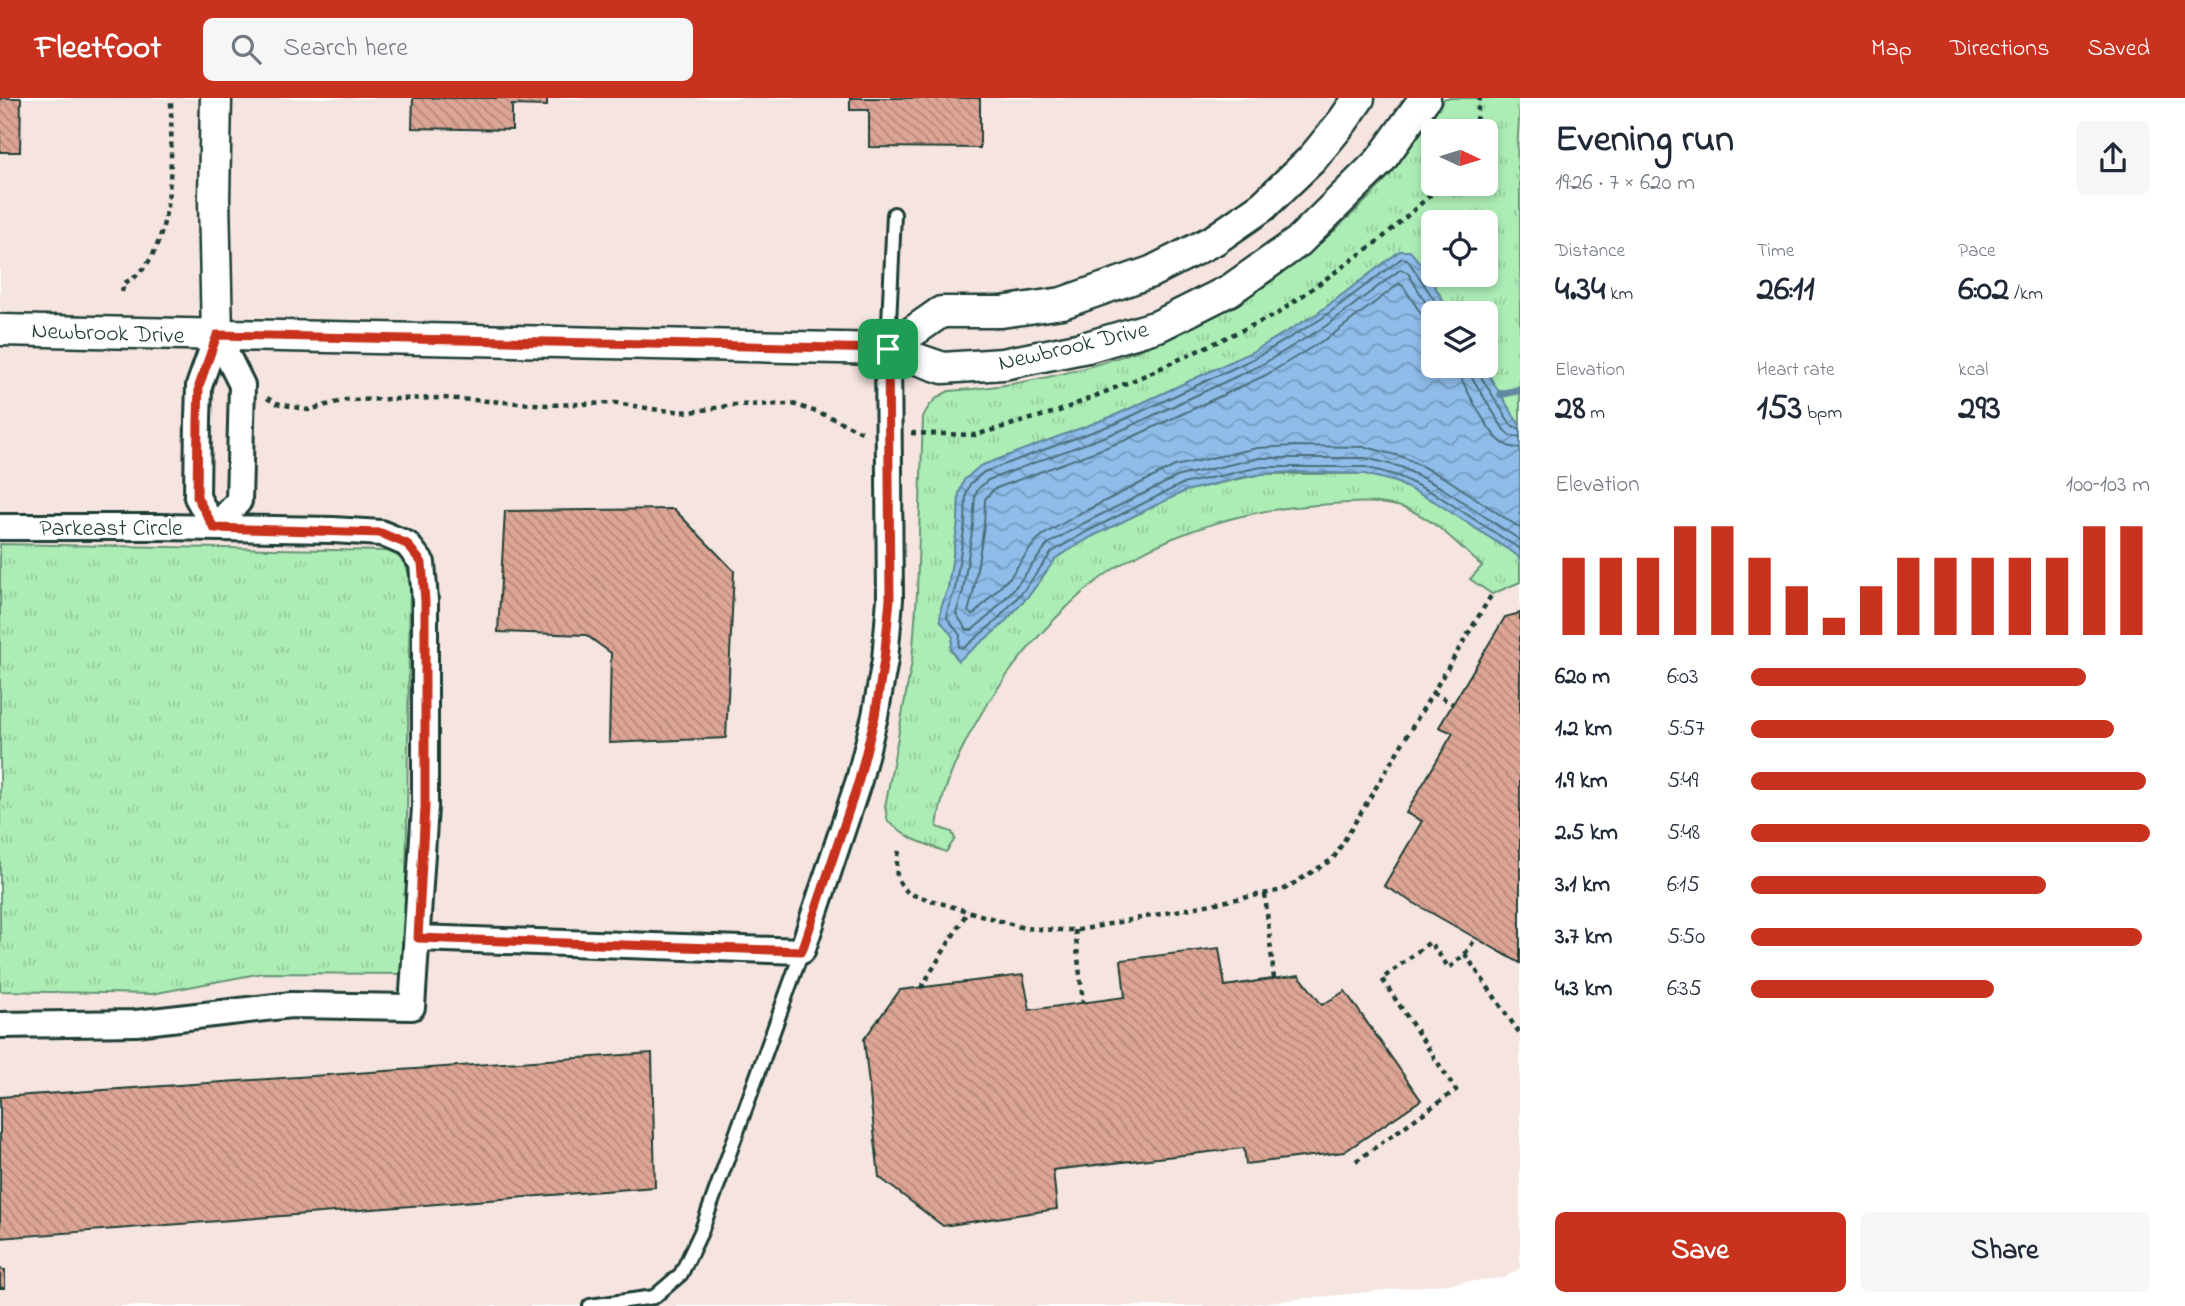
<!DOCTYPE html>
<meta charset="utf-8">
<style>
:root{--surface:#fff;--page:#f6f6f7;--text:#1f2937;--muted:#747a83;--accent:#c8321e}
body{margin:0;font-family:"Indie Flower",sans-serif;background:var(--page);color:var(--text);height:100vh;display:flex;flex-direction:column;font-size:26px;white-space:nowrap}
*{box-sizing:border-box;margin:0}
p{font-size:23px;color:var(--muted)}
.icon{flex:none;width:38px;height:38px;fill:none;stroke:currentColor;stroke-width:2;stroke-linecap:round;stroke-linejoin:round}
.map{position:relative;flex:1;overflow:hidden}
.panel{display:flex;flex-direction:column;background:var(--surface);width:665px}
.panel>*{flex:none}
.needle{width:46px;rotate:94deg}
.tools{position:absolute;left:1421px;top:21px;display:grid;gap:14px}
.tools a{display:grid;place-items:center;width:77px;height:77px;border-radius:10px;background:var(--surface);box-shadow:0 4px 10px #0003;font-size:35px}
.pin{position:absolute;display:grid;place-items:center;width:60px;height:60px;color:#fff;margin:-30px;border-radius:14px;box-shadow:0 4px 10px #0006}
.round{display:grid;place-items:center;flex:none;width:74px;height:74px;border-radius:10px;background:var(--page)}
.headline{display:flex;align-items:center;justify-content:space-between;height:119px;padding:0 35px}
h1{font-size:38px;font-weight:700;line-height:52px}
.stats{display:grid;grid-template-columns:repeat(3,1fr);gap:10px;height:119px;padding:7px 35px}
.stats div{display:grid;align-content:center}
.stats b{font-size:35px;font-weight:700}
.stats small{font-size:19px;font-weight:400}
.stats p{font-size:19px}
.chart{height:196px;padding:14px 35px}
.chart p{display:flex;justify-content:space-between}
.chart svg{width:100%;height:126px;margin-top:7px;stroke:var(--accent);stroke-width:6}
.action{display:flex;gap:14px;margin-top:auto;padding:14px 35px}
.action a{flex:1;height:80px;border-radius:10px;background:var(--accent);color:#fff;font-size:28px;font-weight:700;line-height:80px;text-align:center}
.action a+a{background:var(--page);color:var(--text)}
ul{padding:0 35px;list-style:none;font-size:23px}
li{display:grid;grid-template-columns:112px 84px 1fr;align-items:center;height:52px}
li i{height:18px;border-radius:9px;background:var(--accent)}
header{display:flex;align-items:center;gap:42px;box-sizing:border-box;height:98px;padding:0 35px;background:var(--accent);color:#fff}
header strong{font-size:33px}
nav{display:flex;gap:38px;margin-inline-start:auto;font-size:24px}
.search{width:490px;height:63px;background:var(--page);display:flex;align-items:center;gap:18px;box-sizing:border-box;padding:0 24px;border-radius:10px;color:var(--muted);font-size:26px}
main{display:flex;flex:1;min-height:0}
.map>svg:first-child{display:block}
</style>
<header>
<strong>Fleetfoot</strong>
<div class="search"><svg class="icon" aria-label="search" viewBox="0 0 24 24"><circle cx="10" cy="10" r="6"/><path d="M15 15l6 6"/></svg>Search here</div>
<nav><a>Map</a><a>Directions</a><a>Saved</a></nav>
</header>
<main>
<div class="map">
<svg width="1520" height="1208" viewBox="0 0 1520 1208">
<defs>
<pattern id="grass-tufts" width="24" height="20" patternUnits="userSpaceOnUse" patternTransform="scale(1.75)"><rect width="24" height="20" fill="#acedb6"/><path d="M3 7l-1-3M5 7V3M7 7l1-3M15 17l-1-3M17 17v-4M19 17l1-3" fill="none" stroke="#94cc9d"/></pattern>
<pattern id="water-waves" width="16" height="10" patternUnits="userSpaceOnUse" patternTransform="scale(1.75)"><rect width="16" height="10" fill="#8fbce9"/><path d="M0 5q4-4 8 0t8 0" fill="none" stroke="#749abe"/></pattern>
<pattern id="building-back-hatch" width="6" height="6" patternUnits="userSpaceOnUse" patternTransform="scale(1.75)"><rect width="6" height="6" fill="#dda595"/><path d="M-1 5l2 2M0 0l6 6M5-1l2 2" fill="none" stroke="#b3887a"/></pattern>
</defs>
<rect width="100%" height="100%" fill="#fff"/>
<filter id="ink" filterUnits="userSpaceOnUse"><feTurbulence type="fractalNoise" baseFrequency=".0143" numOctaves="2"/><feDisplacementMap in="SourceGraphic" scale="14" xChannelSelector="R" yChannelSelector="G"/><feConvolveMatrix kernelMatrix="1 2 1 2 8 2 1 2 1" color-interpolation-filters="sRGB"/></filter>
<g filter="url(#ink)">
<path fill="#f5e4df" fill-rule="evenodd" d="M0,0h1520v1170l-16,10 -273,28h-1231zM1433,33h53v53h-53zM1433,124h53v53h-53zM1433,215h53v53h-53z"/>
<path fill="url(#grass-tufts)" stroke="#669575" stroke-width="2" fill-rule="evenodd" d="M1445,0h75c0,28 -6,53 0,81v247l-37,-60h3v-53h-35l-30,-49 -21,-13 -82,62 -64,38 -138,64 -136,51 -16,14 -5,14 -1,29 -10,65 -7,20 7,20 5,9 -2,12 7,12 42,-34 30,-33 26,-36 35,-21 94,-46 77,-17h103l31,8 38,19 84,55 2,6v20l-28,12 -22,-15 12,-13c-23,-20 -46,-46 -75,-57 -29,-10 -60,-6 -90,-4 -64,4 -130,22 -187,54 -81,45 -182,175 -193,268l15,5 3,7 -9,13 -33,-13 -25,-17 -3,-15 27,-146 5,-68 6,-176c6,-13 13,-20 26,-26 145,-10 281,-64 388,-163 17,-16 35,-31 49,-49 21,-25 40,-53 59,-81zM1433,33h53v53h-53zM1433,124h53v53h-53z
M0,446l388,7c15,6 19,13 22,29l-5,394 -143,-1 -110,21 -152,-3z"/>
<path fill="url(#water-waves)" stroke="#6289a1" stroke-width="2" d="M1400,153h10l11,13 30,49h-18v53h50l37,60v136l-2,-6 -84,-55 -38,-19 -31,-8 -71,-2 -32,2 -23,4 -54,13 -94,46 -35,21 -26,36 -30,33 -42,34 -7,-12 2,-12 -13,-17 1,-12 7,-20 10,-65 1,-29 5,-14 16,-14 136,-51 138,-64 64,-38z"/>
<g fill="none" stroke-linecap="round" stroke-linejoin="round">
<path stroke="#4c707c" stroke-width="2" d="M1443,215l-36,-54 -5,-1 -81,61 -64,38 -138,65 -135,50 -14,12 -4,11 -1,29 -10,65 -7,20 -1,9 13,17 -1,12 5,1 31,-26 30,-33 27,-37 36,-21 94,-47 79,-17h104l33,9 39,19 83,54
M1433,217l-25,-42 -7,-4 -75,57 -65,39 -139,65 -134,50 -10,9 -3,7 -2,29 -10,66 -7,23 11,16h5l17,-14 29,-32 30,-40 36,-21 95,-47 80,-18h107l35,9 41,21 78,52
M1433,234l-30,-46 -4,-2 -67,51 -66,40 -140,65 -132,49 -9,10 -1,27 -11,68 -5,18 5,3 37,-38 25,-35 8,-7 36,-21 96,-48 82,-18 37,-2 72,1 37,10 44,22 73,49
M1458,268c1,14 30,64 41,74 6,6 13,8 21,8
M1469,268l2,10 33,54 6,6 10,1
M1478,268v6l33,53 9,4"/>
<path stroke="#6289a1" stroke-width="8" d="M1501,296l19,-4"/>
</g>
<path fill="url(#building-back-hatch)" stroke="#1f3d34" stroke-width="2" d="M0,0h21l-1,54h-20z
M413,0h134v8l-35,-1v25l-100,-2z
M850,0h130v50l-111,-1v-37h-19z
M674,411l60,62 -8,167 -117,5 2,-90 -25,-18 -88,-3 7,-121z
M1520,515v350l-136,-77 38,-65 -16,-8 47,-80 -14,-6 66,-110z
M1219,850l6,38 74,-11 23,30 23,-14 76,109 -77,52 -98,12 -2,-16 -191,22 4,39 -114,17 -64,-49 -15,-138 36,-49 123,-15 7,35 95,-13 -4,-37z
M652,955l3,134 -655,51v-141z
M0,1171l5,1v18h-5z"/>
<g fill="none" stroke-linecap="round" stroke-linejoin="round">
<g stroke="#1f3d34" stroke-width="18">
<path id="service" d="M888,247l6,-131
M590,1208l64,-9 27,-23 20,-42 101,-281"/>
</g>
<g stroke="#1f3d34" stroke-width="30">
<path id="minor" d="M217,237l25,50 -3,116 -25,27 -17,-31 1,-78 1,-33z
M0,429h160l173,3 48,3 26,11 15,19 3,38v206l-13,200 -121,-2 -155,18 -136,2
M417,840l385,13 57,-171 16,-64 10,-56 5,-61 -2,-250"/>
</g>
<g stroke="#1f3d34" stroke-width="35">
<path id="tertiary" d="M216,0l-2,100 3,137
M0,232l888,19 55,19 60,-4 84,-17 71,-21 72,-36 68,-48 82,-81 45,-63
M888,251l53,-37h60l61,-9 89,-31 63,-32 49,-34 49,-47 31,-38 16,-23"/>
</g>
<path stroke="#1f3d34" stroke-width="4.5" stroke-dasharray="5 5" stroke-linecap="butt" d="M1474,33l6,-33
M122,194l2,-9c54,-22 47,-135 47,-185
M267,300l9,5 32,7 38,-10 97,-2 105,7 68,-2 43,7 32,2 42,-7 60,-1 35,12 36,17
M911,335l64,2 84,-24 80,-33 138,-64 104,-75 62,-55
M1433,595l20,11
M899,753c-4,19 -5,31 11,43l114,34 31,2h24l204,-40 50,-31 159,-265
M1265,796l9,85
M1075,832l8,73
M1465,856l11,-16
M921,890l47,-77
M1356,1063l100,-71 -74,-111 48,-37 19,26 16,-14 55,80"/>
<use href="#service" stroke="#fff" stroke-width="12"/>
<use href="#minor" stroke="#fff" stroke-width="24"/>
<use href="#tertiary" stroke="#fff" stroke-width="30"/>
</g>
</g>
<g fill="none" stroke-linecap="round" stroke-linejoin="round" filter="url(#ink)">
<g stroke="#fff" stroke-width="14">
<path id="route" d="M217,237l671,14 2,250 -6,61 -9,56 -16,64 -57,171 -384,-13 7,-131v-206l-3,-38 -15,-19 -26,-11 -167,-5 -17,-31 1,-78 1,-33z"/>
</g>
<use href="#route" stroke="#c8321e" stroke-width="9"/>
</g>
<g text-anchor="middle" stroke-width="5" stroke-linejoin="round" paint-order="stroke">
<g font-size="24" fill="#1f3d34" stroke="#fff">
<text transform="translate(108 234) rotate(2)" y="8">Newbrook Drive</text>
<text transform="translate(1073 247) rotate(-13)" y="8">Newbrook Drive</text>
<text x="111" y="437">Parkeast Circle</text>
</g>
</g>
</svg>
<div class="tools">
<a><svg class="needle" viewBox="-14 -14 28 28"><path d="M0-13l5 13h-10z" fill="#e53935"/><path d="M0 13l5-13h-10z" fill="#747a83"/></svg></a>
<a><svg class="icon" aria-label="locate" viewBox="0 0 24 24"><circle cx="12" cy="12" r="6"/><path d="M12 2v4M12 18v4M2 12h4M18 12h4"/></svg></a>
<a><svg class="icon" aria-label="layers" viewBox="0 0 24 24"><path d="M12 4l9 5-9 5-9-5zM3 14l9 5 9-5"/></svg></a>
</div>
<div class="pin" style="left:888px;top:251px;background:#1e9e55"><svg class="icon" aria-label="arrive" viewBox="0 0 24 24"><path d="M6 21V4h12l-3 4 3 4H6"/></svg></div>
</div>
<section class="panel">
<div class="headline"><div><h1>Evening run</h1><p>19:26 · 7 × 620 m</p></div><a class="round"><svg class="icon" aria-label="share" viewBox="0 0 24 24"><path d="M12 15V3M7 8l5-5 5 5M5 13v7h14v-7"/></svg></a></div>
<div class="stats">
<div><p>Distance</p><b>4.34<small> km</small></b></div>
<div><p>Time</p><b>26:11</b></div>
<div><p>Pace</p><b>6:02<small> /km</small></b></div>
</div>
<div class="stats">
<div><p>Elevation</p><b>28<small> m</small></b></div>
<div><p>Heart rate</p><b>153<small> bpm</small></b></div>
<div><p>kcal</p><b>293</b></div>
</div>
<div class="chart"><p><span>Elevation</span>100–103 m</p>
<svg viewBox="0 0 160 44" preserveAspectRatio="none"><path d="M5 44V17M15 44V17M25 44V17M35 44V6M45 44V6M55 44V17M65 44V27M75 44V38M85 44V27M95 44V17M105 44V17M115 44V17M125 44V17M135 44V17M145 44V6M155 44V6"/></svg>
</div>
<ul>
<li><b>620 m</b>6:03<i style="width:84%"></i></li>
<li><b>1.2 km</b>5:57<i style="width:91%"></i></li>
<li><b>1.9 km</b>5:49<i style="width:99%"></i></li>
<li><b>2.5 km</b>5:48<i style="width:100%"></i></li>
<li><b>3.1 km</b>6:15<i style="width:74%"></i></li>
<li><b>3.7 km</b>5:50<i style="width:98%"></i></li>
<li><b>4.3 km</b>6:35<i style="width:61%"></i></li>
</ul>
<div class="action"><a>Save</a><a>Share</a></div>
</section>
</main>
